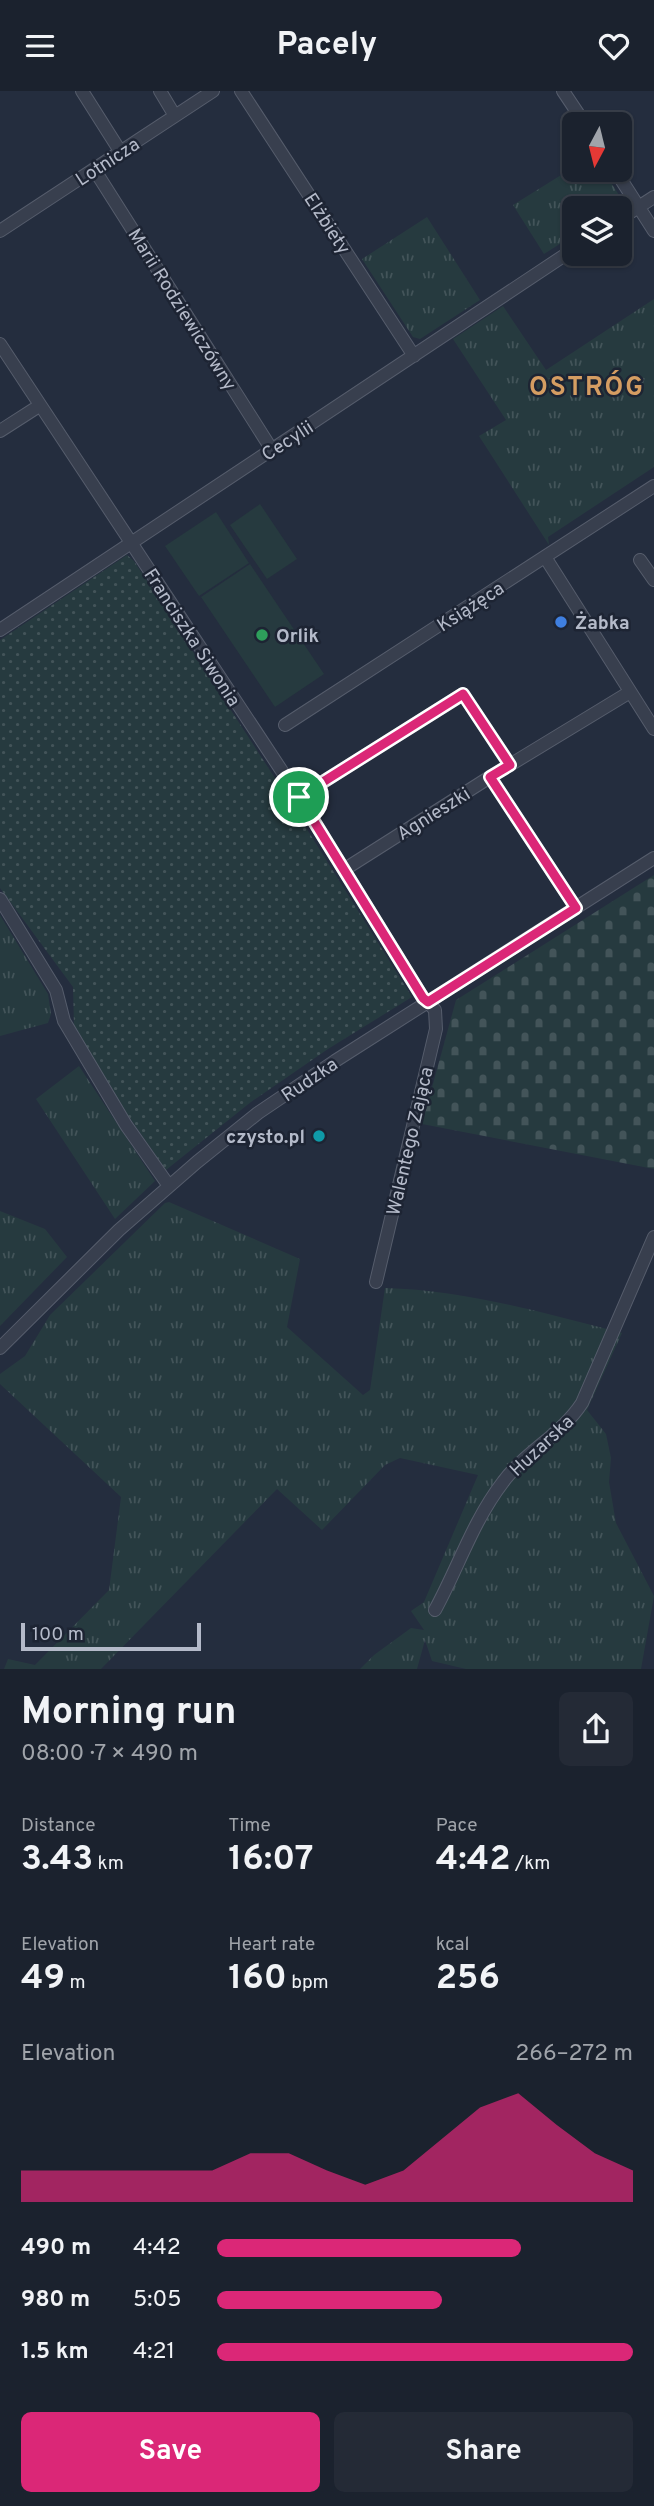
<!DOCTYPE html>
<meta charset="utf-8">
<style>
:root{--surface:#1b222e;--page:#242a36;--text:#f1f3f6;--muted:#a0a4aa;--line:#393f4a;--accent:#db2777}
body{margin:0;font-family:Overpass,sans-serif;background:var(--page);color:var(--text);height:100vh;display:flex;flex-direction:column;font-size:26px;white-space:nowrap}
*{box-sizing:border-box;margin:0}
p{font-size:23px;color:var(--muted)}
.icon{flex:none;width:38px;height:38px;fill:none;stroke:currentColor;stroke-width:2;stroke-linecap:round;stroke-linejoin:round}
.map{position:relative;height:1578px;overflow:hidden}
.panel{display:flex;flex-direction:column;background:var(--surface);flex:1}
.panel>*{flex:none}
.needle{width:46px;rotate:187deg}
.buttons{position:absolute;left:562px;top:21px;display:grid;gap:14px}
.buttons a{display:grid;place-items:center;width:70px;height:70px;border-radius:10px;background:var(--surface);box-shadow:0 2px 5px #0004,0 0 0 2px var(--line);font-size:35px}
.scale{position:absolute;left:21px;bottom:18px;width:180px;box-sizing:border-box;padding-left:7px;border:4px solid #b4bac9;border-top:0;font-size:19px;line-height:24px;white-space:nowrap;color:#b4bac9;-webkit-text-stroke:5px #1d2433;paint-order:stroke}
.pin{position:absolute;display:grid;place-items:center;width:60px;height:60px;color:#fff;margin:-30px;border:4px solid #fff;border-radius:50%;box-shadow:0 2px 7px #0007}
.round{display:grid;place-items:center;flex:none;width:74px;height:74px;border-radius:10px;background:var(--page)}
.overview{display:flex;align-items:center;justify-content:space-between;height:119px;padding:0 21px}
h1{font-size:38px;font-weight:700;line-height:52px}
.metrics{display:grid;grid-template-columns:repeat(3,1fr);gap:10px;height:119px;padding:7px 21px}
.metrics div{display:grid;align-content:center}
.metrics b{font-size:35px;font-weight:700}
.metrics small{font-size:19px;font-weight:400}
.metrics p{font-size:19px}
.chart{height:196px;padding:14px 21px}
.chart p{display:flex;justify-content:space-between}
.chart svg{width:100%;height:126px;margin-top:7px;fill:var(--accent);opacity:.7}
.button{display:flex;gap:14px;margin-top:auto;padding:14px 21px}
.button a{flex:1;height:80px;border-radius:10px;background:var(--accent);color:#fff;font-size:28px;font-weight:700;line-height:80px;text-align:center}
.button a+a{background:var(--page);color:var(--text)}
ul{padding:0 21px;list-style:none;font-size:23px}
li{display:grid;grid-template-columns:112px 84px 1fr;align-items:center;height:52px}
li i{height:18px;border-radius:9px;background:var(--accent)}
header{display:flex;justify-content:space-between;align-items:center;height:91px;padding:0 21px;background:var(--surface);font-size:32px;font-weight:700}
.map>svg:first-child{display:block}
</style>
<header><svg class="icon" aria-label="menu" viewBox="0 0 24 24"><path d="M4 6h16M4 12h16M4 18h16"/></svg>Pacely<svg class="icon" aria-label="heart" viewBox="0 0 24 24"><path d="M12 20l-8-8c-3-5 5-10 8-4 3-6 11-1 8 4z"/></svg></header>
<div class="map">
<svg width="654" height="1579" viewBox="0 0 654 1579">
<defs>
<pattern id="grass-tufts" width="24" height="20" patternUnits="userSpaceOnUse" patternTransform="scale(1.75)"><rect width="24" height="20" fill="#263a3f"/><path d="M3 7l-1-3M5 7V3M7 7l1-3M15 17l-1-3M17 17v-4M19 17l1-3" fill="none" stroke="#435459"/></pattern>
<pattern id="cemetery-stones" width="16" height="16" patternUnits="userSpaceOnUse" patternTransform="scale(1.75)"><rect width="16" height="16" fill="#263a3f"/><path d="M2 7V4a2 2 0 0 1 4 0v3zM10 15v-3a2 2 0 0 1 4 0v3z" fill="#435459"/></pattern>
<pattern id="garden-dots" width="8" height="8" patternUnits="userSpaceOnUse" patternTransform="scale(1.75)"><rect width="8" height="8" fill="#263a3f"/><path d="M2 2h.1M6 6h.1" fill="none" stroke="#435459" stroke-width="1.8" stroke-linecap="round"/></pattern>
</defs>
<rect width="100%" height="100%" fill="#242d3e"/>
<path fill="url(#grass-tufts)" d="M574,76v3h29l21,33 -7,5h-43v27l-30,19 -31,-49z
M427,126l53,83 -60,39 -7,-2 -51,-78z
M654,208v168l-106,70 1,8 -70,-109 27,-16 -53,-81 50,-33 43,64z
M0,824l48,79 3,20 -3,9 -48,13z
M79,975l76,115 -40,38 -79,-120z
M169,1111l131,57 -13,68 76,68 7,-5 15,-102c81,2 158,25 237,45l-35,77 19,24 5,24 -2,24 7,41 38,73 -13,73h-175l-34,-8 -7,-21 -8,29h-57l14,-14 37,-27 13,2 -13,-19 13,-9 54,-127 -78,-17 -15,7 -63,65 -45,-41 -176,180h-97l4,-10 27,6 74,-75 12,-93 -121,-113v-10l25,-18 25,-41 115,-112z
M0,1120l45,18 22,28 -67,69z"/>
<path fill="url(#cemetery-stones)" d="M654,784v294l-232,-45 34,-124z"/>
<path fill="url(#garden-dots)" d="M127,464l7,6 139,214 139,222 -84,52 -77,53 -85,68 -46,-66 -46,-77 -1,-40 -73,-99v-248z"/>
<path fill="#263a3f" d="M260,413l37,55 -30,20 -37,-54z
M216,421l33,51 -50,33 -34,-50z
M250,473l74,110 -49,33 -74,-110z"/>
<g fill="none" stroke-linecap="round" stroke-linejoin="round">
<g stroke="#565d6c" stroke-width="14">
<path id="minor" d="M82,0l38,60
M160,0l15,25
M241,0l173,265
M563,0l22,33
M94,78l178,281
M615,79l39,61
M620,128l34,-22
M0,140l213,-140
M0,253l299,453 122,198 14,15 1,19 -60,253
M0,340l39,-25
M545,466l109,172
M640,469l14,20
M0,539l574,-381
M285,634l369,-239
M490,686l86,131
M299,706l164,-103 47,71
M345,778l145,-92 140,-85
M0,808l56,91 8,31 62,104 43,61
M0,1257l119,-118 78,-68 61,-49 77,-52 319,-203
M435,1519c23,-42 38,-89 68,-128 22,-30 58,-47 79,-79l72,-166"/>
</g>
<use href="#minor" stroke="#383f4e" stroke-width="12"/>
</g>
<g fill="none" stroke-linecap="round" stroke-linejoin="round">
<g stroke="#fff" stroke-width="14">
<path id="route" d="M463,603l47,71 -20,12 86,131 -148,94 -5,-4 -124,-201z"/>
</g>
<use href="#route" stroke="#db2777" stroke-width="9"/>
</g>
<circle fill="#3f7fe0" stroke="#1d2433" stroke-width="2.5" cx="561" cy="531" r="7"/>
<circle fill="#2e9e5b" stroke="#1d2433" stroke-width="2.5" cx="262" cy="544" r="7"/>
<circle fill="#0f9aa8" stroke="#1d2433" stroke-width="2.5" cx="319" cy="1045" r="7"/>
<g text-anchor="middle" stroke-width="5" stroke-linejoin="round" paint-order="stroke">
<g font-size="19" fill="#b4bac9" stroke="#1d2433">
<text transform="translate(107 70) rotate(-33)" y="7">Lotnicza</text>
<text transform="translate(328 132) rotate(57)" y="7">Elżbiety</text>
<text transform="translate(183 218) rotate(58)" y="7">Marii Rodziewiczówny</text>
<text transform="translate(287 349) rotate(-33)" y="7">Cecylii</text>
<text transform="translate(470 515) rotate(-33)" y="7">Książęca</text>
<text transform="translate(193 546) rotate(57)" y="7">Franciszka Siwonia</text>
<text transform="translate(433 722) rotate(-32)" y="7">Agnieszki</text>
<text transform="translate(309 988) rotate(-34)" y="7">Rudzka</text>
<text transform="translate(409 1050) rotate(-77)" y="7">Walentego Zająca</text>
<text transform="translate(541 1354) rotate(-43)" y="7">Huzarska</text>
</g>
<g font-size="19" font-weight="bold" fill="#b4bac9" stroke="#1d2433" text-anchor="start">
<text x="575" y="538">Żabka</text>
<text x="276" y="551">Orlik</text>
<text x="305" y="1052" text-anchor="end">czysto.pl</text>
</g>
<g font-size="26" font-weight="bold" letter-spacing="2" fill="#d59d62" stroke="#1d2433">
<text x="587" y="304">OSTRÓG</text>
</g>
</g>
</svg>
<div class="buttons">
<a><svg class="needle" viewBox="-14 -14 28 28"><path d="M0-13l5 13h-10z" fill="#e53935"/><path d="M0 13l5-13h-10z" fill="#a0a4aa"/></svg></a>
<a><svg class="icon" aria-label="layers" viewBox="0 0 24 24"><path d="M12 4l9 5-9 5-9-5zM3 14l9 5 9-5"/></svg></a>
</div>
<div class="scale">100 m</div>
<div class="pin" style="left:299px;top:706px;background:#1e9e55"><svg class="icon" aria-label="arrive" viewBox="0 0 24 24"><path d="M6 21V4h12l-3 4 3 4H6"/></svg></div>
</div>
<section class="panel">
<div class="overview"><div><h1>Morning run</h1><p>08:00 · 7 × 490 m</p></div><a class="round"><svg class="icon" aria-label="share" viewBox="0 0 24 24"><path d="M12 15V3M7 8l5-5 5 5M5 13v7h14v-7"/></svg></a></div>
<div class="metrics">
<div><p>Distance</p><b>3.43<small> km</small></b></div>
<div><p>Time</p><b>16:07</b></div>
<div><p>Pace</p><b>4:42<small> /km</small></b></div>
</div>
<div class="metrics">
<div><p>Elevation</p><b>49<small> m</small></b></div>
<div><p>Heart rate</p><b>160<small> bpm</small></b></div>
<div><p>kcal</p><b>256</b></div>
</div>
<div class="chart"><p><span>Elevation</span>266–272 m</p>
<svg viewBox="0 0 160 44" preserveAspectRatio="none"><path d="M0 44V33L10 33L20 33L30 33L40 33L50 33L60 27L70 27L80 33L90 38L100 33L110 22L120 11L130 6L140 17L150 27L160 33V44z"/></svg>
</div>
<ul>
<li><b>490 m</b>4:42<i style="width:73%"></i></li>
<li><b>980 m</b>5:05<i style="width:54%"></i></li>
<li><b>1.5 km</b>4:21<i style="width:100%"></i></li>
</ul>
<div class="button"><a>Save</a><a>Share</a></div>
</section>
